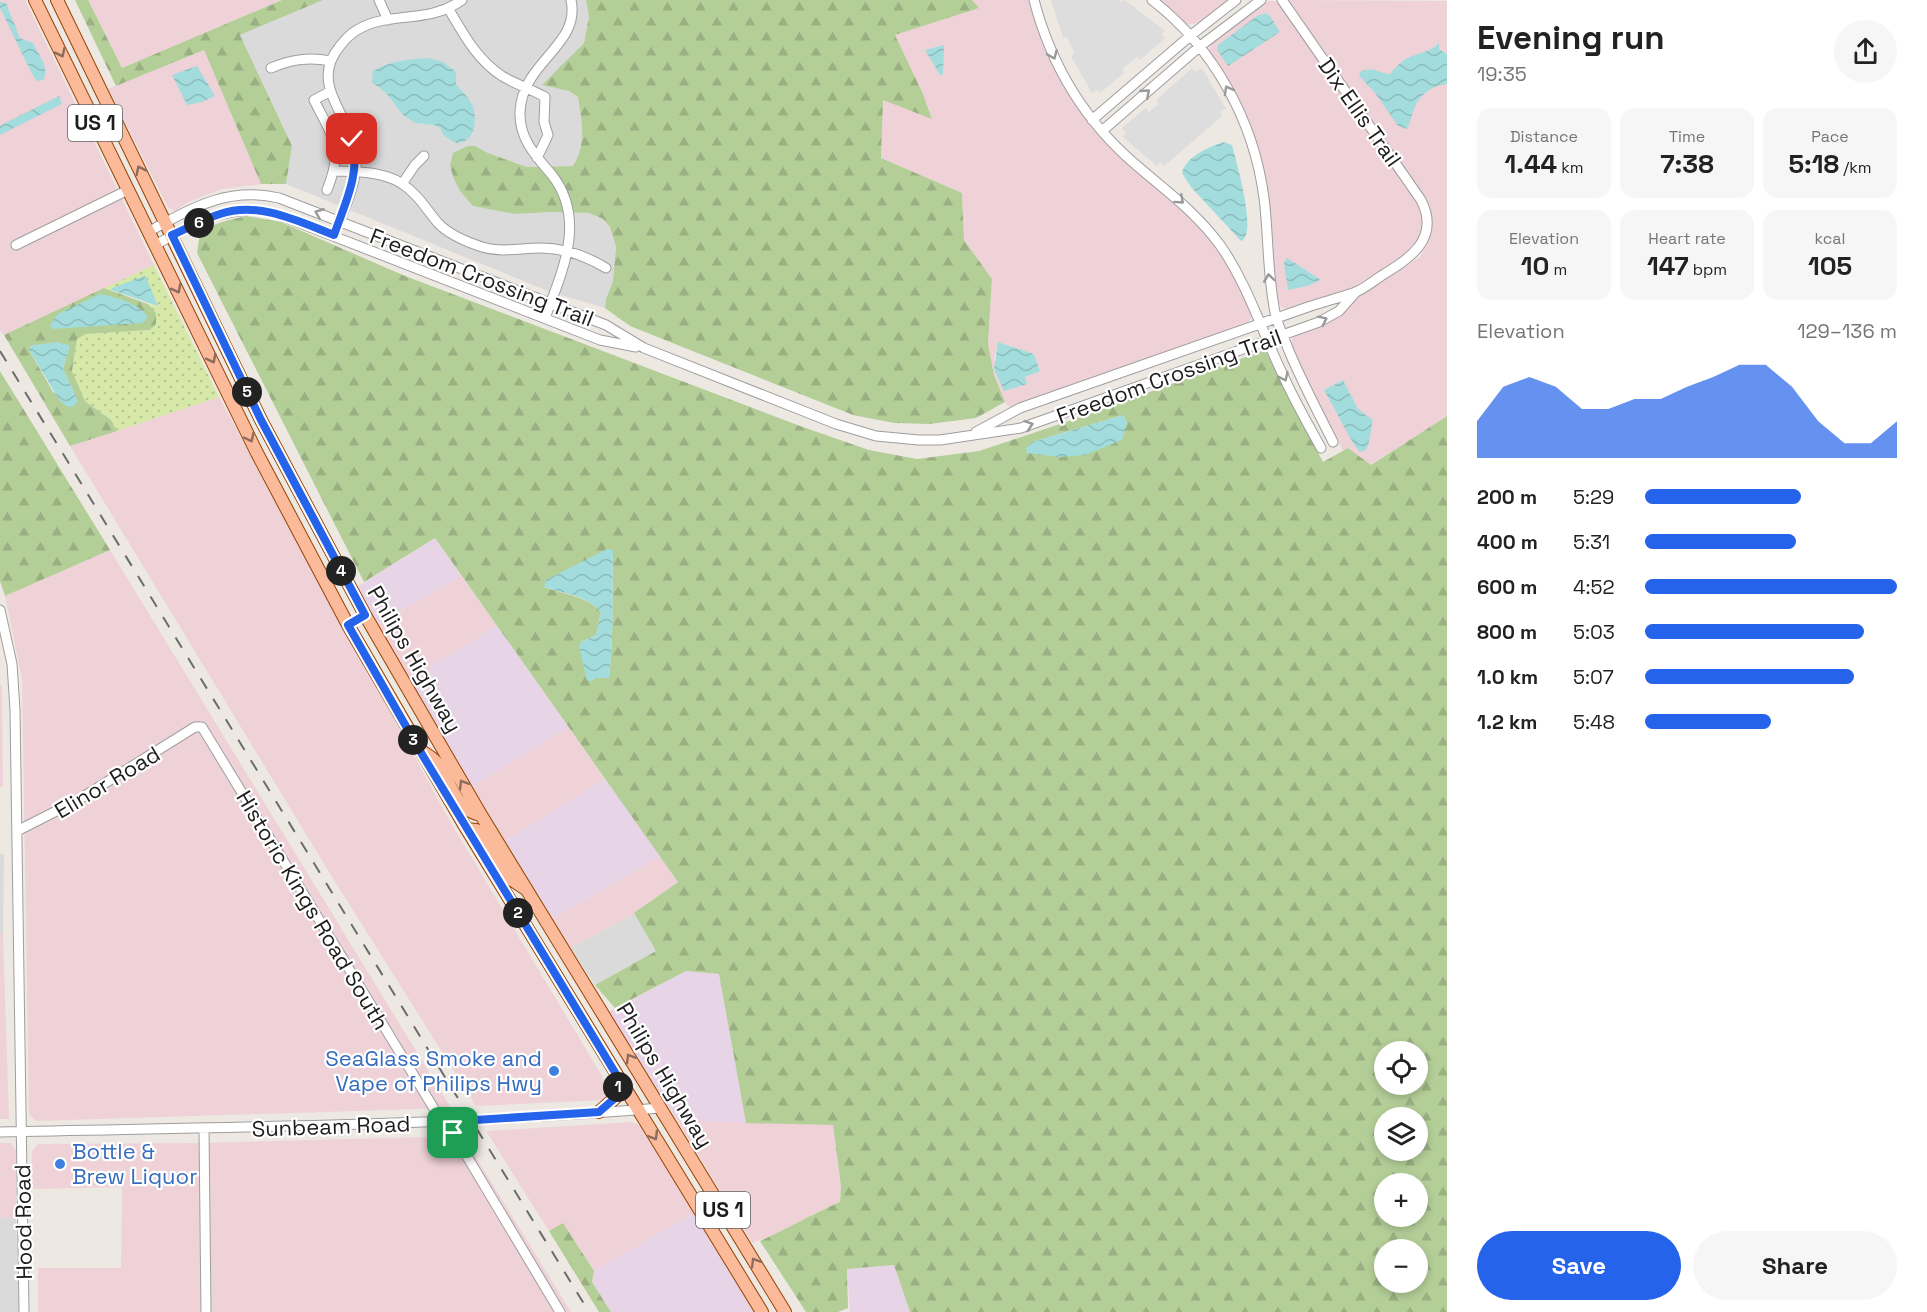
<!DOCTYPE html>
<meta charset="utf-8">
<style>
:root{--surface:#fff;--page:#f6f6f6;--text:#222;--muted:#767676;--accent:#2563eb}
body{margin:0;font-family:"Space Grotesk",sans-serif;background:var(--page);color:var(--text);height:100vh;display:flex;flex-direction:column;font-size:22px;white-space:nowrap}
*{box-sizing:border-box;margin:0}
p{font-size:20px;color:var(--muted)}
.icon{flex:none;width:33px;height:33px;fill:none;stroke:currentColor;stroke-width:2;stroke-linecap:round;stroke-linejoin:round}
.map{position:relative;flex:1;overflow:hidden}
.drawer{display:flex;flex-direction:column;background:var(--surface);width:480px}
.drawer>*{flex:none}
.controls{position:absolute;left:1374px;top:1041px;display:grid;gap:12px}
.controls a{display:grid;place-items:center;width:54px;height:54px;border-radius:50%;background:var(--surface);box-shadow:0 3px 9px #0003;font-size:30px}
.pin{position:absolute;display:grid;place-items:center;width:51px;height:51px;color:#fff;margin:-26px;border-radius:12px;box-shadow:0 3px 9px #0006}
.km{position:absolute;width:30px;height:30px;margin:-15px;border-radius:50%;background:#222;color:#fff;font-size:16px;line-height:30px;text-align:center}
.round{display:grid;place-items:center;flex:none;width:63px;height:63px;border-radius:32px;background:var(--page)}
.summary{display:flex;align-items:center;justify-content:space-between;height:102px;padding:0 30px}
h1{font-size:33px;font-weight:700;line-height:45px}
.figures{display:grid;grid-template-columns:repeat(3,1fr);gap:9px;height:102px;padding:6px 30px}
.figures div{display:grid;align-content:center;border-radius:15px;background:var(--page);text-align:center}
.figures b{font-size:26px;font-weight:700}
.figures small{font-size:16px;font-weight:400}
.figures p{font-size:16px}
.chart{height:168px;padding:12px 30px}
.chart p{display:flex;justify-content:space-between}
.chart svg{width:100%;height:108px;margin-top:6px;fill:var(--accent);opacity:.7}
.cta{display:flex;gap:12px;margin-top:auto;padding:12px 30px}
.cta a{flex:1;height:69px;border-radius:36px;background:var(--accent);color:#fff;font-size:24px;font-weight:700;line-height:69px;text-align:center}
.cta a+a{background:var(--page);color:var(--text)}
ul{padding:0 30px;list-style:none;font-size:20px}
li{display:grid;grid-template-columns:96px 72px 1fr;align-items:center;height:45px}
li i{height:15px;border-radius:8px;background:var(--accent)}
main{display:flex;flex:1;min-height:0}
.map>svg:first-child{display:block}
</style>
<main>
<div class="map">
<svg width="1447" height="1312" viewBox="0 0 1447 1312">
<defs>
<pattern id="grass-dots" width="8" height="8" patternUnits="userSpaceOnUse" patternTransform="scale(1.5)"><rect width="8" height="8" fill="#d7e9a9"/><path d="M2 2h.1M6 6h.1" fill="none" stroke="#b8c791" stroke-width="1.8" stroke-linecap="round"/></pattern>
<pattern id="forest-firs" width="22" height="20" patternUnits="userSpaceOnUse" patternTransform="scale(1.5)"><rect width="22" height="20" fill="#b4ce98"/><path d="M5 1l3.5 6h-7zM16 11l3.5 6h-7z" fill="#9ab083"/></pattern>
<pattern id="water-waves" width="16" height="10" patternUnits="userSpaceOnUse" patternTransform="scale(1.5)"><rect width="16" height="10" fill="#a3dcdc"/><path d="M0 5q4-4 8 0t8 0" fill="none" stroke="#8cbcbc"/></pattern>
</defs>
<rect width="100%" height="100%" fill="#eee8e3"/>
<path fill="#dbdada" d="M323,0h263l3,17 -5,26 -41,42 26,6 9,6 6,38 -4,18 -7,13 -46,1 -39,-14 -13,-7 -25,20 10,25 14,15 40,8 37,-2 38,1 14,6 7,8 6,20 -3,34 -7,18 -1,9 -57,-17 -262,-107 6,-38 -52,-111z
M0,854h4l-1,80h-3z
M634,913l22,38 -61,34 -24,-37z
M0,1217l16,2 3,93h-19z"/>
<path fill="#efd2d8" fill-rule="evenodd" d="M0,0h25l129,265 -150,70 -4,-5z
M88,0h194l-160,68z
M972,0h58l19,56 15,30 16,25 36,41 62,50 39,45 24,42 11,24 -2,7 -5,5 -234,83 -6,-6 -11,-27 -6,-31 4,-65 -28,-39 -2,-47 -81,-35 2,-58 49,18 -9,-24 -28,-59 83,-27zM998,342l36,12 6,17 -15,6 2,7 -33,-24z
M1160,0h69l-30,22 -6,2h-8z
M1287,0l160,1v415l-77,49 -22,-17 -5,3 -52,-105 1,-6 2,-4 37,-15 27,-24 62,-40 8,-14 3,-17 -2,-16 -3,-10z
M1268,1h8l4,2 132,190 7,14 4,14 -3,15 -6,11 -9,10 -56,33 -62,20 -6,-3 -2,-3 -8,-41 -2,-63 -7,-33 -17,-56 -36,-61 4,-9z
M204,50l57,134 -39,5 -34,13 -13,9 -7,-4 -60,-118z
M219,397l228,419 165,277 -5,7 -131,6 -144,-229 -262,-431z
M110,550l341,558 -414,13 -8,-6 -7,-436 -17,-83z
M461,576l36,50 -88,54 -31,-56z
M0,685h2l1,102h-3z
M568,727l37,52 -101,63 -33,-55z
M660,856l18,26 -44,31 -63,35 -18,-29z
M0,934h3l6,185h-9z
M677,1120l156,5 8,61 -1,16 -27,12 -21,14 -40,15z
M632,1122l7,3 55,88 -100,58 -31,-47 -14,7 -63,-100z
M463,1136l108,176h-533v-44h83l1,-76 -1,-5 -90,2 1,-38 6,-7 161,-1z
M0,1143h11l5,7v69l-16,-2z"/>
<path fill="#e7d5e7" d="M435,538l26,38 -83,48 -21,-37z
M497,626l71,101 -97,60 -62,-107z
M605,779l55,77 -107,63 -49,-77z
M686,971l33,3 27,149 -69,-3 -69,-108z
M694,1213l61,99h-144l-19,-30 2,-11z
M895,1265l15,47h-60l-3,-43z"/>
<path fill="url(#grass-dots)" d="M154,265l65,132 -102,34 -6,-11 -26,-19 -13,-30 5,-32 9,-5 64,-4 6,-17 -8,-9 9,2 -45,-18 -1,2 -7,-2z"/>
<path fill="url(#forest-firs)" fill-rule="evenodd" d="M75,0h13l34,68 160,-68h41l-83,35 52,111 -6,38h-25l-57,-134 -88,36z
M586,0h386l7,8 -84,27 28,59 9,25 -49,-19 -2,58 81,35 2,47 28,39 -4,65 6,31 11,27 -29,16 -47,6 -35,-1 -41,-8 -223,-89 -25,-18 1,-9 7,-18 3,-34 -6,-20 -7,-8 -14,-6 -38,-1 -37,2 -41,-8 -13,-15 -6,-12 -4,-13 3,-13 15,-7h7l13,7 39,14 46,-1c14,-24 9,-42 5,-69l-9,-6 -27,-6 42,-42 5,-26z
M246,216l35,6 124,54 395,150 69,24 48,9 62,-8 102,-34 184,-67 58,112 25,-14 23,17 76,-49v896h-537l-16,-47 -47,4 1,39 -10,4h-32l-46,-71c27,-12 52,-27 80,-39l1,-16 -8,-61 -87,-2 -27,-149 -33,-3 -71,37 -20,-23 61,-34 -22,-38 44,-31 -243,-344 -71,44 -167,-329c1,-5 1,-14 4,-18 9,-13 31,-15 45,-19zM1123,415l4,8 -95,19zM613,550c-1,43 1,86 -4,128h-14l-14,-36 15,-7 5,-23c-14,-16 -38,-18 -57,-25zM1384,1052h34v32h-34zM1384,1118h34v32h-34zM1384,1184h34v32h-34zM1384,1250h34v32h-34z
M104,288l44,16 8,9v11l-6,6 -64,4 -9,5 -5,32 13,30 26,19 6,11 -47,15 -66,-111zM34,345l35,3 -6,21 15,32 -25,-9 -24,-42v-3z
M0,371l110,179 -105,46 -5,-15z
M563,1223l31,48 -2,11 19,30h-12l-50,-81z"/>
<path fill="#ddd" d="M1051,0h67l3,2 4,-2 40,31 -4,4 4,3 -25,22 -3,-3 -15,12 2,4 -24,20 -3,-3 -5,3 -21,-37 4,-2 -8,-17 -4,1z
M1192,68l3,4 7,-4 24,41 -6,3 2,4 -58,50 -4,-4 -3,4 -34,-29 3,-4 -4,-5 24,-20 3,4 10,-8 -3,-4z"/>
<path fill="url(#water-waves)" d="M0,2l6,1 14,35 13,5c5,11 18,26 10,37l-6,1 -5,-7 -32,-66z
M1265,13l5,3 10,16 -52,34 -11,-16 1,-5 39,-29z
M1439,43v6l8,5v30c-18,2 -30,13 -35,31 -2,6 -2,9 -5,14l-9,-3 -23,-33 -14,-15 -2,-3 1,-3c13,-7 18,1 30,2 5,-6 10,-12 18,-16 10,-5 23,-6 31,-15z
M944,45l-1,29 -3,1 -15,-25z
M428,58l15,4 13,10v12c5,7 14,14 17,23 5,15 1,36 -17,36l-12,-7 -5,-9 -5,-2 -19,-2 -12,-8 -17,-22 -14,-11 1,-11c16,-10 36,-12 55,-13z
M197,66l18,30 -13,6 -15,3 -15,-30z
M59,96l3,8 -62,31v-9l5,-3z
M1224,142l8,3c4,16 26,90 9,96l-50,-54 -9,-14c4,-17 27,-26 42,-31z
M1287,258l34,22 -14,6 -19,4 -4,-27z
M144,276l2,1 12,29 -47,-16 1,-2z
M100,294c16,4 37,8 47,22l-1,4 -4,3 -89,6 -3,-4 8,-11z
M56,342l13,3v3l-6,21 15,32 -4,5 -6,1 -8,-6 -31,-51v-3l5,-2z
M998,342l36,12 6,17 -15,6 2,7 -23,7 -10,-22z
M1343,380l15,29 15,11c-3,11 -2,20 -7,30l-6,2 -6,-7 -30,-55z
M1123,415l4,8 -5,17 -37,15 -27,2 -31,-4 -1,-5 6,-6z
M607,549l6,1c-1,42 1,86 -4,128h-14l-4,4 -4,-2 -8,-33 2,-5 15,-7 5,-23c-13,-16 -38,-19 -57,-25l2,-7z"/>
<g fill="none" stroke-linecap="round" stroke-linejoin="round">
<g stroke="#9e9e9e" stroke-width="11">
<path id="minor" d="M379,0l9,20
M1034,0c17,65 50,120 101,164 30,26 61,48 85,81 28,40 42,87 63,130 11,25 25,49 38,73
M1152,0c62,48 102,121 112,198 5,40 3,79 12,119 3,11 9,23 13,34 13,31 29,61 44,91
M448,8c15,25 28,51 54,68 13,8 29,13 43,21l-1,25 4,13 -11,23
M271,68c21,-9 38,-11 60,-7
M1092,120l98,-84 46,-36
M1102,131l97,-84 62,-47
M335,171c22,1 46,0 66,12 17,11 25,26 37,40 11,12 29,19 44,24 20,6 39,1 59,1 24,0 45,8 65,20
M402,184l13,-19 9,-9
M327,190c17,-42 6,-52 -13,-90l15,-8
M148,232c44,-24 80,-46 131,-34l327,127 38,23 192,76 40,12 43,4h21l81,-12 298,-106 20,-11 16,-18
M334,235c9,-24 24,-52 22,-79 -2,-36 -44,-66 -21,-103 6,-9 13,-18 22,-23 34,-20 70,-5 105,-30
M16,245l112,-55
M155,245c39,-21 73,-42 119,-32l326,127 36,7
M545,318c17,-46 42,-98 7,-143 -16,-19 -33,-36 -32,-63 2,-51 61,-66 51,-112
M976,432l44,-24 288,-101c15,-5 30,-9 45,-14 10,-3 19,-11 28,-17 28,-17 60,-37 40,-76l-139,-200
M0,610l12,54 3,46 9,602
M17,831l61,-31 117,-73h7l234,385 17,21 107,179
M204,1130l2,182
M0,1132c221,-5 441,-6 661,-24"/>
</g>
<g stroke="#964201" stroke-width="14">
<path id="major" d="M35,0l222,453 91,172 115,198 299,489
M57,0l204,420 104,195 116,200 304,497
M422,751c5,4 11,7 15,12 14,18 18,48 44,52
M467,829l9,1 7,5 26,43 15,10
M599,1112l16,-14 4,-19"/>
</g>
<use href="#minor" stroke="#fff" stroke-width="9"/>
<use href="#major" stroke="#fbbb9b" stroke-width="12"/>
<path stroke="#6b6b6b" stroke-width="2" stroke-dasharray="12 12" stroke-linecap="butt" d="M0,351l589,961"/>
</g>
<defs><path id="oneway-chevron" d="M-2-3.5L2.5 0L-2 3.5" fill="none" stroke-width="1.6" stroke-linecap="round" stroke-linejoin="round" transform="scale(1.5)"/></defs>
<g stroke="#8c6c5c">
<use href="#oneway-chevron" transform="translate(61 53) rotate(64)"/>
<use href="#oneway-chevron" transform="translate(140 170) rotate(-116)"/>
<use href="#oneway-chevron" transform="translate(177 289) rotate(63)"/>
<use href="#oneway-chevron" transform="translate(212 359) rotate(63)"/>
<use href="#oneway-chevron" transform="translate(250 438) rotate(65)"/>
<use href="#oneway-chevron" transform="translate(463 784) rotate(-121)"/>
<use href="#oneway-chevron" transform="translate(630 1058) rotate(-121)"/>
<use href="#oneway-chevron" transform="translate(654 1136) rotate(59)"/>
<use href="#oneway-chevron" transform="translate(755 1262) rotate(-121)"/>
</g>
<g stroke="#999">
<use href="#oneway-chevron" transform="translate(1053 55) rotate(67)"/>
<use href="#oneway-chevron" transform="translate(1228 90) rotate(-119)"/>
<use href="#oneway-chevron" transform="translate(1146 93) rotate(-41)"/>
<use href="#oneway-chevron" transform="translate(1180 200) rotate(42)"/>
<use href="#oneway-chevron" transform="translate(319 213) rotate(-158)"/>
<use href="#oneway-chevron" transform="translate(1269 278) rotate(-98)"/>
<use href="#oneway-chevron" transform="translate(1323 320) rotate(-26)"/>
<use href="#oneway-chevron" transform="translate(1284 377) rotate(65)"/>
<use href="#oneway-chevron" transform="translate(1029 425) rotate(-19)"/>
</g>
<g fill="none" stroke-linecap="round" stroke-linejoin="round">
<g stroke="#fff" stroke-width="12">
<path id="route" d="M352,139c9,34 -7,64 -18,96 -36,-14 -75,-34 -114,-21 -16,5 -32,14 -48,21l89,185 104,195 -17,10 75,131 196,323 -4,19 -16,14 -155,10 9,11"/>
</g>
<use href="#route" stroke="#2563eb" stroke-width="8"/>
</g>
<g fill="#3f7fe0" stroke="#fff" stroke-width="2">
<circle cx="554" cy="1071" r="6"/>
<circle cx="60" cy="1164" r="6"/>
</g>
<g text-anchor="middle" stroke-width="4.5" stroke-linejoin="round" paint-order="stroke">
<g fill="#fff" stroke="#616161" stroke-width="1.5">
<rect x="68" y="105" width="54" height="36" rx="4.5"/>
<rect x="696" y="1192" width="54" height="36" rx="4.5"/>
</g>
<g font-size="21" font-weight="bold" fill="#1d1d1d">
<text x="95" y="130">US 1</text>
<text x="723" y="1217">US 1</text>
</g>
<g font-size="22" fill="#1d1d1d" stroke="#fff">
<text transform="translate(1360 112) rotate(55)" y="8">Dix Ellis Trail</text>
<text transform="translate(482 277) rotate(21)" y="8">Freedom Crossing Trail</text>
<text transform="translate(1169 376) rotate(-20)" y="8">Freedom Crossing Trail</text>
<text transform="translate(415 659) rotate(60)" y="8">Philips Highway</text>
<text transform="translate(107 782) rotate(-31)" y="8">Elinor Road</text>
<text transform="translate(313 910) rotate(59)" y="8">Historic Kings Road South</text>
<text transform="translate(665 1075) rotate(59)" y="8">Philips Highway</text>
<text transform="translate(331 1126) rotate(-2)" y="8">Sunbeam Road</text>
<text transform="translate(23 1222) rotate(-91)" y="8">Hood Road</text>
</g>
<g font-size="22" fill="#366cbe" stroke="#fff" text-anchor="end">
<text x="542" y="1066">SeaGlass Smoke and<tspan x="542" dy="25">Vape of Philips Hwy</tspan></text>
<text x="72" y="1159" text-anchor="start">Bottle &amp;<tspan x="72" dy="25">Brew Liquor</tspan></text>
</g>
</g>
</svg>
<div class="controls">
<a><svg class="icon" aria-label="locate" viewBox="0 0 24 24"><circle cx="12" cy="12" r="6"/><path d="M12 2v4M12 18v4M2 12h4M18 12h4"/></svg></a>
<a><svg class="icon" aria-label="layers" viewBox="0 0 24 24"><path d="M12 4l9 5-9 5-9-5zM3 14l9 5 9-5"/></svg></a>
<a>+</a>
<a>−</a>
</div>
<div class="pin" style="left:453px;top:1133px;background:#1e9e55"><svg class="icon" aria-label="arrive" viewBox="0 0 24 24"><path d="M6 21V4h12l-3 4 3 4H6"/></svg></div>
<div class="pin" style="left:352px;top:139px;background:#d93025"><svg class="icon" aria-label="check" viewBox="0 0 24 24"><path d="M5 12l5 5 9-10"/></svg></div>
<b class="km" style="left:618px;top:1087px">1</b>
<b class="km" style="left:518px;top:913px">2</b>
<b class="km" style="left:413px;top:740px">3</b>
<b class="km" style="left:341px;top:571px">4</b>
<b class="km" style="left:247px;top:392px">5</b>
<b class="km" style="left:199px;top:223px">6</b>
</div>
<section class="drawer">
<div class="summary"><div><h1>Evening run</h1><p>19:35</p></div><a class="round"><svg class="icon" aria-label="share" viewBox="0 0 24 24"><path d="M12 15V3M7 8l5-5 5 5M5 13v7h14v-7"/></svg></a></div>
<div class="figures">
<div><p>Distance</p><b>1.44<small> km</small></b></div>
<div><p>Time</p><b>7:38</b></div>
<div><p>Pace</p><b>5:18<small> /km</small></b></div>
</div>
<div class="figures">
<div><p>Elevation</p><b>10<small> m</small></b></div>
<div><p>Heart rate</p><b>147<small> bpm</small></b></div>
<div><p>kcal</p><b>105</b></div>
</div>
<div class="chart"><p><span>Elevation</span>129–136 m</p>
<svg viewBox="0 0 160 44" preserveAspectRatio="none"><path d="M0 44V29L10 15L20 11L30 15L40 24L50 24L60 20L70 20L80 15L90 11L100 6L110 6L120 15L130 29L140 38L150 38L160 29V44z"/></svg>
</div>
<ul>
<li><b>200 m</b>5:29<i style="width:62%"></i></li>
<li><b>400 m</b>5:31<i style="width:60%"></i></li>
<li><b>600 m</b>4:52<i style="width:100%"></i></li>
<li><b>800 m</b>5:03<i style="width:87%"></i></li>
<li><b>1.0 km</b>5:07<i style="width:83%"></i></li>
<li><b>1.2 km</b>5:48<i style="width:50%"></i></li>
</ul>
<div class="cta"><a>Save</a><a>Share</a></div>
</section>
</main>
